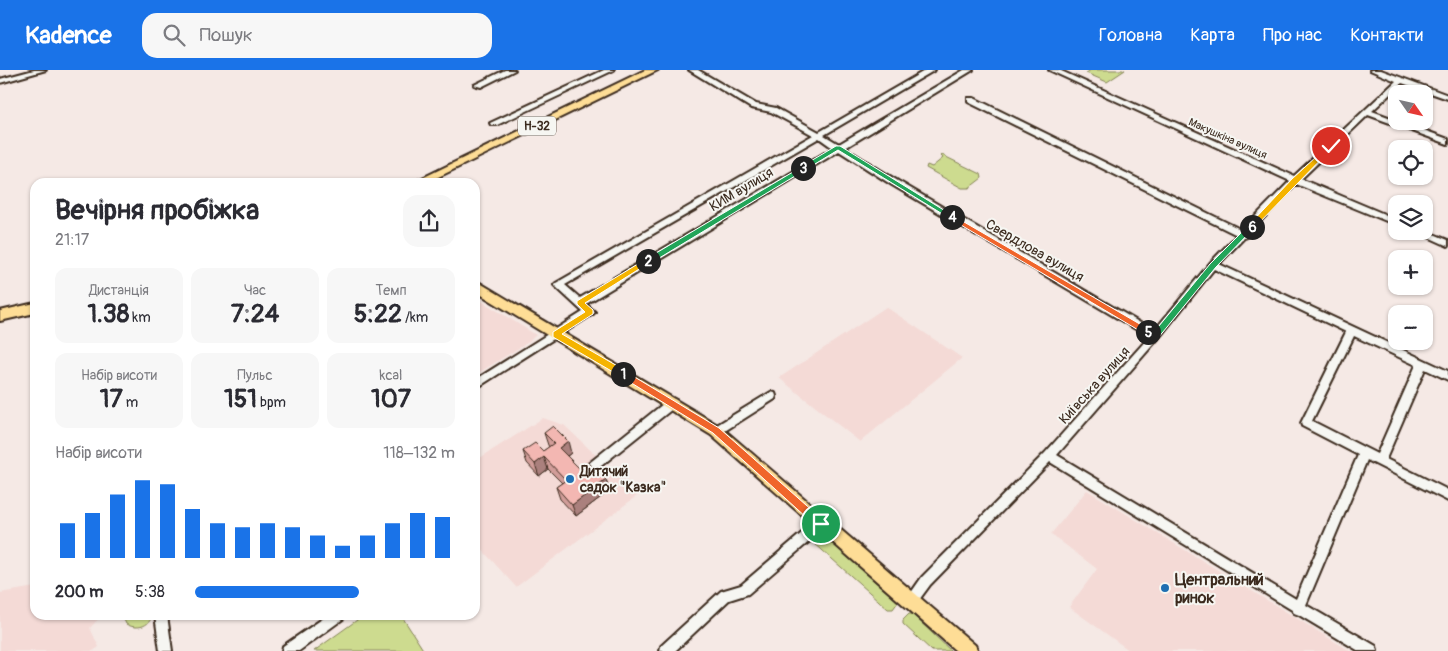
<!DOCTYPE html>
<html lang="uk">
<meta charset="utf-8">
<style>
:root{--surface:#fff;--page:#f7f7f7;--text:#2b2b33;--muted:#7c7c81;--accent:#1a73e8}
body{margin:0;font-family:Pangolin,sans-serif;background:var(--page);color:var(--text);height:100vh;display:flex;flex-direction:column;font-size:19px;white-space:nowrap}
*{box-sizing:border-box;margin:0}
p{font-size:16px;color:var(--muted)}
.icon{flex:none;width:28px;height:28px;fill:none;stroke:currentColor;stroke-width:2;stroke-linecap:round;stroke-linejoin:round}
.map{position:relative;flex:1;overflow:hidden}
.drawer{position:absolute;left:30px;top:108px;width:450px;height:442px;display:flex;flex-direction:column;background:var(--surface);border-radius:15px;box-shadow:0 1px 4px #0004}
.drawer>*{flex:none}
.needle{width:32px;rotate:124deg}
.fabs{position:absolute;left:1388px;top:15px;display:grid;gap:10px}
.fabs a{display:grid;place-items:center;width:45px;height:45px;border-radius:10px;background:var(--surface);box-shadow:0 1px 4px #0004;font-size:25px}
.pin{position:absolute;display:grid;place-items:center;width:42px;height:42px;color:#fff;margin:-21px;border:2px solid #fff;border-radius:50%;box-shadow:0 1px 5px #0007}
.km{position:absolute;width:25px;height:25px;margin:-12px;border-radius:50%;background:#222;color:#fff;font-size:14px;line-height:25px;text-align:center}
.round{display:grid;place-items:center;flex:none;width:52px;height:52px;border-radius:15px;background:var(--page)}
.head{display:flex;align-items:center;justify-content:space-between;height:85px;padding:0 25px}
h1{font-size:28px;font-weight:700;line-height:38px}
.figures{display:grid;grid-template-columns:repeat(3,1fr);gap:8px;height:85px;padding:5px 25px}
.figures div{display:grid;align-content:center;border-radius:12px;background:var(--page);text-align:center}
.figures b{font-size:25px;font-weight:700}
.figures small{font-size:14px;font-weight:400}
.figures p{font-size:14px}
.chart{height:140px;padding:10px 25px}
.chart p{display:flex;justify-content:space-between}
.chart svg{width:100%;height:90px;margin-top:5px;stroke:var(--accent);stroke-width:6}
ul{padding:0 25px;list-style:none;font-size:16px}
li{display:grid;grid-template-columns:80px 60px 1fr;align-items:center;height:38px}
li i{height:12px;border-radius:6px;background:var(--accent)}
header{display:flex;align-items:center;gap:30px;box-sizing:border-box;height:70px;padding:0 25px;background:var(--accent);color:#fff}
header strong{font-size:24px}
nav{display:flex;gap:28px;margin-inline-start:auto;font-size:18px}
.search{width:350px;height:45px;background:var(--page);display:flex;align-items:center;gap:12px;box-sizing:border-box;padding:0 18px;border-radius:15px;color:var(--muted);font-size:19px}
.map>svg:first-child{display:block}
</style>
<header>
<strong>Kadence</strong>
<div class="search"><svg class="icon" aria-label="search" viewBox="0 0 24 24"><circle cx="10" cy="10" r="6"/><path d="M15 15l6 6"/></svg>Пошук</div>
<nav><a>Головна</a><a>Карта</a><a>Про нас</a><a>Контакти</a></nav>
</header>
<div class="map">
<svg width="1448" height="581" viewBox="0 0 1448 581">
<rect width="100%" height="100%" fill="#f5e9e5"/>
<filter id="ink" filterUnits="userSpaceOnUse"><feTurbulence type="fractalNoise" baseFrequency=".02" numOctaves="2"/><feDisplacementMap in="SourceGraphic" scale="10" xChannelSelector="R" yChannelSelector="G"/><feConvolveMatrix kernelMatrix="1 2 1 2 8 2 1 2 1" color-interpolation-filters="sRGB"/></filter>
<g filter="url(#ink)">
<path fill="#f4dad6" d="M475,227l61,38 -9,8 -52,32z
M886,237l76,51 -102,84 -81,-64z
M543,348l21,7 74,70 -122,92 -41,-45v-81z
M1087,420l263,161h-220l-61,-44 28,-38 -46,-35z
M35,517v28h67l-12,13 9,19 -6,4h-93v-58z"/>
<path fill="#cddb8f" stroke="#848256" d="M1091,0h34l-18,12 -21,-9z
M942,85l39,19 1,4 -13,10h-7l-36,-20 1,-3 5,2 11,-9 -2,-2z
M819,465l5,1 74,66 -5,7h-5l-75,-67v-5z
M909,544h3l39,37h-19l-29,-27v-4z
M122,545h30c-2,12 -16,15 -26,9z
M364,545h37l23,36h-110z"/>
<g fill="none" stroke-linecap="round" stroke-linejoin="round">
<g stroke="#3b2a1e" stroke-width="4">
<path id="minor" d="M34,0h12l-46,13v-4z
M505,0h10l-34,17 -7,-2z
M604,0h10l-117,55h-6l-1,-2z
M689,0h9l58,34 20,4 43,24 107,-62h9l-111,65 15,9 125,-74h9l-128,78 53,33 256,150 56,-68 27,-28 -269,-133v-4h6l268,132 48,-49 -241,-111h10l235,106 102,-95 -26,-11h11l67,25v4l-46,-16 -30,28 76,28v5l-80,-29 -67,64 95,40v6l-100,-41 -48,50 -1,3 -3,1 -25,26 229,107v9l-23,-11 -39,90 62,31v11l-81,-41 -61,145 70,41 1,5h-18l-60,-36 -5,-2 -2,-3 -242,-148 -120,123 -14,19 -4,2 -4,-2 -2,-4 16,-23 123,-124 104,-116 -257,-152 -53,-34 -253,153 9,8 -2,2 -118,75v-9l108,-68 -27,-25 -2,-2 2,-2 257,-148 -42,-23 -20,-4zM819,68l14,10 -253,150 -15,-13zM1214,199l132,63 -45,91 1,3 56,29 -62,144 -239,-144 101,-116zM1354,266l62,29 -39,89 -65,-33z
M1424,160l24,10v6l-33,-15h9z
M771,322l4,1 1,3 -1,3 -55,35 -4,1 -4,-1 -1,-3 1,-3z
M672,329l4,1 1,3 -1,3 -80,64 -4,2 -4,-2 -2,-3 2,-3 80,-64z
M821,449l4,1 2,4 -2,4 -77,66 -19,6 -54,51h-15l1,-5 60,-55 20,-6 76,-65z
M155,545h12l5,36h-12z
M328,545h17l-2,4 -44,32h-17l1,-5z"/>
</g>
<g stroke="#3b2a1e" stroke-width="4">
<path id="major" d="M645,0h13l-230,112h-14z
M475,210l246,147 254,218 3,6h-22l-245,-216 -236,-144z
M35,233v10l-35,8v-10z"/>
</g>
<use href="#minor" fill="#f6f6f2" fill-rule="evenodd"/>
<use href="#major" fill="#fedd96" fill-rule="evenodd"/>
</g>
<path fill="#d19d99" stroke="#3b2a1e" d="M544,363l27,20 -4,3 15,15 24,9 3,11 -33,25 -16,-17 -4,-12 6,-4 -14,-14 -9,7 -12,-13 -4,-12h20l6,-4 -1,-2z"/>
<path fill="#aa807d" stroke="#3b2a1e" d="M568,371l3,12 -9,7 -3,-12z
M544,387l4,12 -9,7 -4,-12z
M606,410l3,11 -33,25 -4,-11z"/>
<path fill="#f3b7b2" stroke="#3b2a1e" d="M553,356l15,15 -9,7 23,23 8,-7 16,16 -34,25 -16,-18 10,-7 -22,-23 -9,7 -12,-13 12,-8 8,8 11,-8 -10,-10z"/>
</g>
<path fill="#f0652b" stroke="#fff" d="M623,300l96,58 105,93v6h-7l-104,-94 -93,-57v-5z"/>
<path fill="#f5b400" stroke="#fff" d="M646,189l6,2 -67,42 8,7v4l-31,20 64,37v5h-6l-67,-39v-5l32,-20 -8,-8v-3z"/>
<path fill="#22a559" stroke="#fff" d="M803,96l2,4 -154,93h-5v-4z"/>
<path fill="#22a559" stroke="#fff" d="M836,76h4l115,71 -6,1 -111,-68 -33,20 -6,-2z"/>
<path fill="#f0652b" stroke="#fff" d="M952,145l198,115v4h-5l-196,-116z"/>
<path fill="#22a559" stroke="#fff" d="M1249,155l6,2 -39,40 -58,71h-6l-7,-4v-4l3,-1 6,3 56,-68z"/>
<path fill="#f5b400" stroke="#fff" d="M1329,75l5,1 -80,82h-5v-3l43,-46z"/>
<g fill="#1f6fb2" stroke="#f6f6f2" stroke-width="2">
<circle cx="570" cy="409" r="5"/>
<circle cx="1165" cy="518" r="5"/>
</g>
<g text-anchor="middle" stroke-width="4" stroke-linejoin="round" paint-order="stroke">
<g font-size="11" fill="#3b2a1e" stroke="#f6f6f2">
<text transform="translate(1228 68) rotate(24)" y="4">Макушкіна вулиця</text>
</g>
<rect fill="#f6f6f2" stroke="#73675e" stroke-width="1" x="518" y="46.5" width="38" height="19" rx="4"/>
<g font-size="12" font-weight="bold" fill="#3b2a1e">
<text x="537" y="60">Н-32</text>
</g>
<g font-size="14" fill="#3b2a1e" stroke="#f6f6f2">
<text transform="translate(741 119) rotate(-31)" y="5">КИМ вулиця</text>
<text transform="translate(1035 180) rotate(30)" y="5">Свердлова вулиця</text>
<text transform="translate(1094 315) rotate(-48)" y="5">Київська вулиця</text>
</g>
<g font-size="14" font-weight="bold" fill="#3b2a1e" stroke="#f6f6f2" text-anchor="start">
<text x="580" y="406">Дитячий<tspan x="580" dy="16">садок "Казка"</tspan></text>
</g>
<g font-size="16" font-weight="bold" fill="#3b2a1e" stroke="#f6f6f2" text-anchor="start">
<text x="1175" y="515">Центральний<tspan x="1175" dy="18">ринок</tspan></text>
</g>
</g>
</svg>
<div class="fabs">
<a><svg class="needle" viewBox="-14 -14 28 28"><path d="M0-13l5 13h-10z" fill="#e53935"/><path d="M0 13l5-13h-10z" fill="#7c7c81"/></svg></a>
<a><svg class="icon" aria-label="locate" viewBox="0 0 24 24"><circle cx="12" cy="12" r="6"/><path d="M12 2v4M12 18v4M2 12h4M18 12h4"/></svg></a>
<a><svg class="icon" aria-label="layers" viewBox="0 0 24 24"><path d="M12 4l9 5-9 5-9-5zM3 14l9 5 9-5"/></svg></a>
<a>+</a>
<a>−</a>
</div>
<div class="pin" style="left:821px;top:454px;background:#1e9e55"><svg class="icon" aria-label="arrive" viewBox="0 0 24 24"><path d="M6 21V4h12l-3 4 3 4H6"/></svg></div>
<div class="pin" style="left:1331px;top:76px;background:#d93025"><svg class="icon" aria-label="check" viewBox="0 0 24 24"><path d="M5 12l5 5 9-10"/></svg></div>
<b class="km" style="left:623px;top:304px">1</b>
<b class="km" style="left:648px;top:191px">2</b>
<b class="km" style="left:803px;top:98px">3</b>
<b class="km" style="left:952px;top:147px">4</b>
<b class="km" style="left:1148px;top:262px">5</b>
<b class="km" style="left:1252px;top:157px">6</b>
<section class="drawer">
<div class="head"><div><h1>Вечірня пробіжка</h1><p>21:17</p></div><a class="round"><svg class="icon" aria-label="share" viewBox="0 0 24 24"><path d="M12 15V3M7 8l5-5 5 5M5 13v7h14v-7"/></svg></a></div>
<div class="figures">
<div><p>Дистанція</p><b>1.38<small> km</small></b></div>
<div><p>Час</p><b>7:24</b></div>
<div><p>Темп</p><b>5:22<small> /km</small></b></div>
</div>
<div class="figures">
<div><p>Набір висоти</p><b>17<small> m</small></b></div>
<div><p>Пульс</p><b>151<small> bpm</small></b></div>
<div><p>kcal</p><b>107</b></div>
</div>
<div class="chart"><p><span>Набір висоти</span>118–132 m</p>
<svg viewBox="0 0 160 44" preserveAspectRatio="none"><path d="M5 44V27M15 44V22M25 44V13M35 44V6M45 44V8M55 44V20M65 44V27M75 44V29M85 44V27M95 44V29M105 44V33M115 44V38M125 44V33M135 44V27M145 44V22M155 44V24"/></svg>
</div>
<ul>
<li><b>200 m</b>5:38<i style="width:63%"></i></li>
</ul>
</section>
</div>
